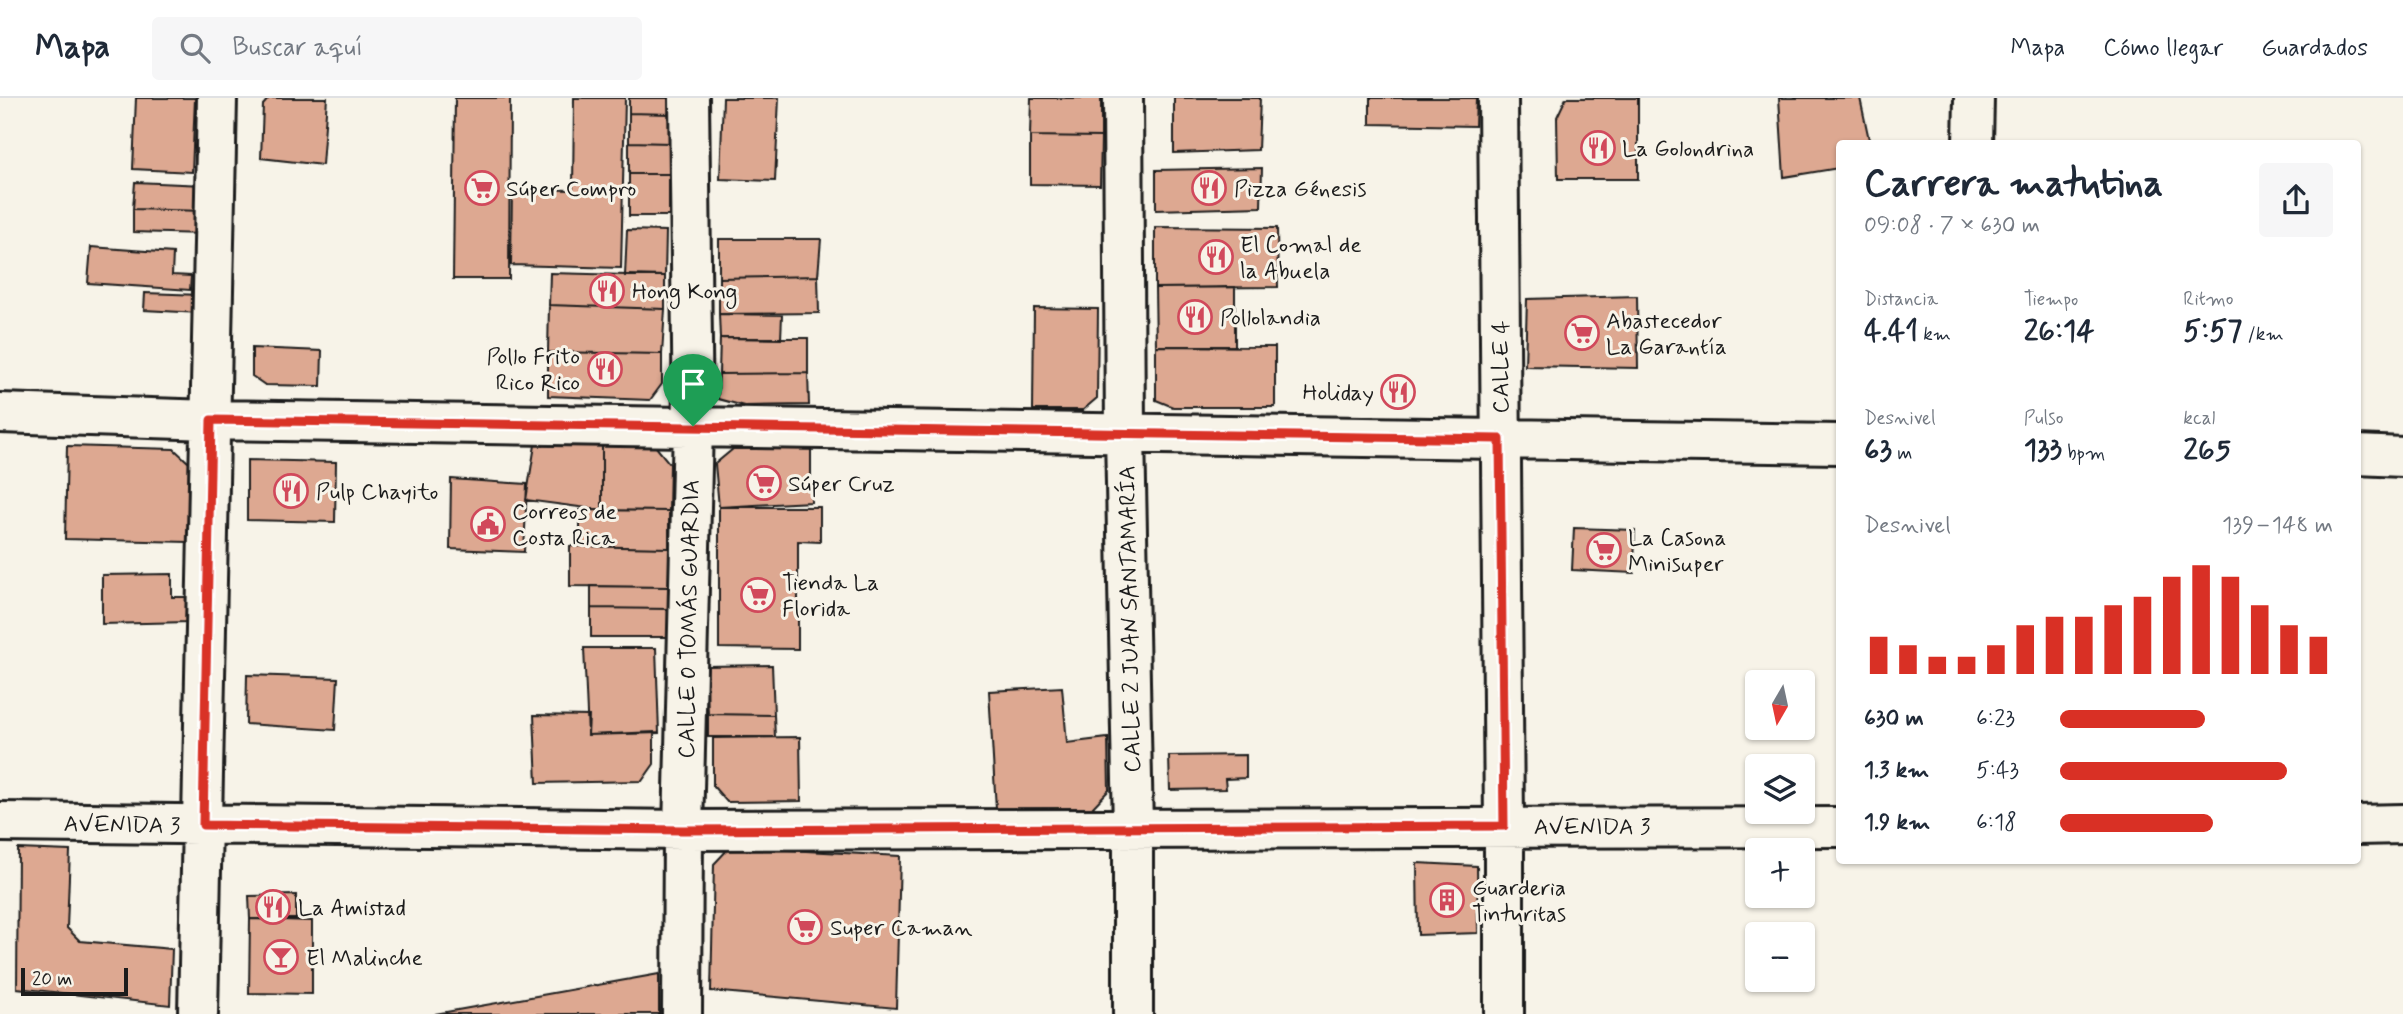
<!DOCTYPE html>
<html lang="es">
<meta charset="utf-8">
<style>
:root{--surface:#fff;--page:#f6f6f7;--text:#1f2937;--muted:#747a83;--line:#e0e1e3;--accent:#d93025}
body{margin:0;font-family:Mynerve,sans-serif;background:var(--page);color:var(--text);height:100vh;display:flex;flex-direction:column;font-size:26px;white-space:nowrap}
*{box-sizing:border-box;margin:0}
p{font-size:23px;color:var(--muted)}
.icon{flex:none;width:38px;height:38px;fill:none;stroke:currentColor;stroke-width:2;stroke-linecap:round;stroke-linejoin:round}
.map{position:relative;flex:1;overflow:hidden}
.side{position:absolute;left:1836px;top:42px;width:525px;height:724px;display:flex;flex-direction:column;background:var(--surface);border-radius:7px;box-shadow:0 2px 5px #0004}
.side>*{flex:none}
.needle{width:46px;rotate:189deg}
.controls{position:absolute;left:1745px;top:572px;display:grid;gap:14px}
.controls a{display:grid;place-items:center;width:70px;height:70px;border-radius:7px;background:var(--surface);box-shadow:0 2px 5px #0004;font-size:35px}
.scale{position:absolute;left:21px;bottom:18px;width:107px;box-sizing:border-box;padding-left:7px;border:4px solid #1c1c1c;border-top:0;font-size:19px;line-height:24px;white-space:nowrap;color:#1c1c1c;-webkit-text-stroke:5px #f7f3e8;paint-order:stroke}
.pin{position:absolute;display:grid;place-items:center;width:60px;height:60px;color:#fff;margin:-72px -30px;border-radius:50% 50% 50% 0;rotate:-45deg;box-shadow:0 0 7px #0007}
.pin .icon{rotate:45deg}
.round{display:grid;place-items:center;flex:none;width:74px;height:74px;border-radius:7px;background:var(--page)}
.overview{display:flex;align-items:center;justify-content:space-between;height:119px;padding:0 28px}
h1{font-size:38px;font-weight:700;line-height:52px}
.stats{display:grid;grid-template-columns:repeat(3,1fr);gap:10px;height:119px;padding:7px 28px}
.stats div{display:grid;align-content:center}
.stats b{font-size:30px;font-weight:700}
.stats small{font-size:19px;font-weight:400}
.stats p{font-size:19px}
.chart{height:196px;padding:14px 28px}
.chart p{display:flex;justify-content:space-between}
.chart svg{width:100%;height:126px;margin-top:7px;stroke:var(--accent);stroke-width:6}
ul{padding:0 28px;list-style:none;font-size:23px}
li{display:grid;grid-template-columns:112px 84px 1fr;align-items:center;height:52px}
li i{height:18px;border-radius:9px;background:var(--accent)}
header{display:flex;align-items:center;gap:42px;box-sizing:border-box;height:98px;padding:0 35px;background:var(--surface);border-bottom:2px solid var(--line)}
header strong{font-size:33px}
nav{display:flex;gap:38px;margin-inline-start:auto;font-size:24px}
.search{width:490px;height:63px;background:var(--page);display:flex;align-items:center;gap:18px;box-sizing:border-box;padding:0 24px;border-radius:7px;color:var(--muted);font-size:26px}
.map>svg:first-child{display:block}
</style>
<header>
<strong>Mapa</strong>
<div class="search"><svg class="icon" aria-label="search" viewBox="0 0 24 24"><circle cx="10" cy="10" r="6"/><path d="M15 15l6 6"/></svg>Buscar aquí</div>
<nav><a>Mapa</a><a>Cómo llegar</a><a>Guardados</a></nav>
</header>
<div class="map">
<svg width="2403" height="916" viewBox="0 0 2403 916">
<rect width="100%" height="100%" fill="#f7f3e8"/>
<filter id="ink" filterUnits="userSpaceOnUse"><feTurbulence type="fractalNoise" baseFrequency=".0143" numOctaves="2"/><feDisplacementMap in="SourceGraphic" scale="14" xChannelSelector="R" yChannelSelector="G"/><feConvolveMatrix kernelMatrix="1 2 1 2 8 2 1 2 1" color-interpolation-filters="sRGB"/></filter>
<g filter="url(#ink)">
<path fill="#dda891" stroke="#1c1c1c" stroke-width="2" d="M136,0h59l-3,74 -59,-3z
M269,0h58l-5,67 -61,-7 2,-53z
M455,0h55l-1,181h-56z
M574,0h51l-4,170 -110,-3 1,-76 61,1z
M629,0h42v16l-42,-1z
M723,0h56l-4,83 -55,-2z
M1031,0h70v39l-71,-1z
M1174,0h86l-2,52 -84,3z
M1370,0h106l-1,28 -105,-2z
M1566,0h72v81h-80l-1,-62z
M1779,0h81l10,46h-31v24l-55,9z
M629,15l42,1 -2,29 -40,-1z
M1030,38l71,1 -1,48 -70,-1z
M629,44l40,1v31h-40z
M1262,70l-1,39 -105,3v-40z
M629,76h40v42h-40z
M135,84l69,3v26l-71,-2z
M133,111l71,2 -1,23 -70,-2z
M1155,129l122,1 1,59 -123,1z
M627,132l39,1 -1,45h-40z
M719,141h102l-3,37 -99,2z
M91,149l82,6 -1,22 19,1 -1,14 -102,-7z
M550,175l115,3v33l-116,-4z
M818,178l1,37 -100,1v-36z
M1235,189v59h-79l-1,-58z
M145,195l56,2 -1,18 -56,-3z
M1637,198l1,72 -113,-2 2,-67z
M549,207l116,4 -3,45 -114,-2z
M1034,210l64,1 -1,89 -14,12h-50z
M719,216l63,1 -1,24 -61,-1z
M720,240h88v35l-89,1z
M1156,248l119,1v60h-102l-17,-7z
M252,250l70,3 -1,35 -56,-1 -13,-9z
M548,254l114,2v30l-12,16 -102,-4z
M808,275l1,32 -65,1 -26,-7 1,-25z
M535,347h67v65l-76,-10z
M602,347l54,2 14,17 -1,47 -67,-1z
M67,348l107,3 15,14 -1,79 -123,-3z
M733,351h78v53l-92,5 -4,-43z
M247,362l89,2 -1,60 -88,-2z
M451,381l76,5 -3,68 -74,-3z
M719,409h101v35l-22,-1v108l-79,-1z
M580,412l89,1v37l-89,-2z
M1574,430l61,2 -1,43 -62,-3z
M570,448l99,2v39l-99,-1z
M172,476v23h16l1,25 -87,2v-49z
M591,488l78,1 1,22 -79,-1z
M591,510l79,1v28h-79z
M584,550h72l3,85 -71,2z
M772,567l2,50 -66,-1 -2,-48z
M247,577l91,3 -3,52 -89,-6z
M1062,589l5,56 41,-5 1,52 -17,18 -96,1 -7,-118z
M708,616l66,1 1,22h-67z
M534,617l55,1 -1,19 66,-3v32l-12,17 -105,2z
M800,639l1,64 -74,1 -14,-16v-48z
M1246,657v23l-21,1 1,10 -56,1 -1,-34z
M730,749l170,9 -4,152 -185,-17 3,-127z
M18,751l52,2 -3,77 13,13 92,8 -2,56 -153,-17z
M1417,765l60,3 1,67 -60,2z
M296,797v24h-46l-1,-23z
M250,821l62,2v73l-63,-1z
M659,876v40h-224z"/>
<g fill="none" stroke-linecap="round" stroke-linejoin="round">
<g stroke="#1c1c1c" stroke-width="44">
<path id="minor" d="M1123,0l2,336 8,395v185
M1498,0l6,728v188
M1973,46l1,-46
M0,315l211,7 1628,24
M2357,357l46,2
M0,724l683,8 1156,-3
M2357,727l46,-1
M198,916l19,-916
M682,916l1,-184 10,-404 -4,-328"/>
</g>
<use href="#minor" stroke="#f7f3e8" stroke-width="38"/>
</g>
</g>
<g fill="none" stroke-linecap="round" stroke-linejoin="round" filter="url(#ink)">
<g stroke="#fff" stroke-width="14">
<path id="route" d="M211,322l1289,19 4,387 -821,4 -480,-5z"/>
</g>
<use href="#route" stroke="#d93025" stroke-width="9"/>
</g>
<defs>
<g id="restaurant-ring" transform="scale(1.75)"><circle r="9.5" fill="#f7f3e8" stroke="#d1495b" stroke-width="1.5"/><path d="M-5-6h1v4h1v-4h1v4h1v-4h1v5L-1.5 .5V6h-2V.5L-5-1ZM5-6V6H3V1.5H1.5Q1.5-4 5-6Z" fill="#d1495b"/></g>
<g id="supermarket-ring" transform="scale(1.75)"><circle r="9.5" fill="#f7f3e8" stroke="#d1495b" stroke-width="1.5"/><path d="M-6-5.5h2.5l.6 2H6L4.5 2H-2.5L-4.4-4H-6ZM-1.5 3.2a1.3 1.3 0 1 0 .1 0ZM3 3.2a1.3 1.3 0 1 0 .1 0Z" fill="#d1495b"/></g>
<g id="civic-ring" transform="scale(1.75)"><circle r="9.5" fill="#f7f3e8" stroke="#d1495b" stroke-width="1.5"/><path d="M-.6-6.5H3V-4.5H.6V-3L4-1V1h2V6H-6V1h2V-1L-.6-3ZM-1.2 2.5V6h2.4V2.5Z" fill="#d1495b"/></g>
<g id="building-ring" transform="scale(1.75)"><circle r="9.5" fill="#f7f3e8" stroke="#d1495b" stroke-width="1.5"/><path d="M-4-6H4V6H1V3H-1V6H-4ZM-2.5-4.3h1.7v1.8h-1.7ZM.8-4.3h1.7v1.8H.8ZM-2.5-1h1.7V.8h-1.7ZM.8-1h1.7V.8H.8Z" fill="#d1495b"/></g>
<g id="bar-ring" transform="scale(1.75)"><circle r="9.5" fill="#f7f3e8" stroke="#d1495b" stroke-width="1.5"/><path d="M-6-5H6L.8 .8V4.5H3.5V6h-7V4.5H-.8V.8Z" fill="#d1495b"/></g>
</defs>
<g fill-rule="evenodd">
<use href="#restaurant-ring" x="1598" y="50"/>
<use href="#supermarket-ring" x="482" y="90"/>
<use href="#restaurant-ring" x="1209" y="90"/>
<use href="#restaurant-ring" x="1216" y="159"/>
<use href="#restaurant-ring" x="607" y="193"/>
<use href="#restaurant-ring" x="1195" y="219"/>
<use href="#supermarket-ring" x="1582" y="235"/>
<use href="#restaurant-ring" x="605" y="271"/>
<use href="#restaurant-ring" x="1398" y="294"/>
<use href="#supermarket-ring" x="764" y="385"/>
<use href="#restaurant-ring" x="291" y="393"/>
<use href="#civic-ring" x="488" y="426"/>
<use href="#supermarket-ring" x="1604" y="452"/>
<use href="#supermarket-ring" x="758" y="497"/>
<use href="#building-ring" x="1447" y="802"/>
<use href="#restaurant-ring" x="273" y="809"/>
<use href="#supermarket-ring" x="805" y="829"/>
<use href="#bar-ring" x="281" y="859"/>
</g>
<g text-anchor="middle" stroke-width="6" stroke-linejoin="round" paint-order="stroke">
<g font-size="23" fill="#1c1c1c" stroke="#f7f3e8" text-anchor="start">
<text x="1622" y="58">La Golondrina</text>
<text x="506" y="98">Súper Compro</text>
<text x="1234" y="98">Pizza Génesis</text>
<text x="1240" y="154">El Comal de<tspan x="1240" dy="26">la Abuela</tspan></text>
<text x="632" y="201">Hong Kong</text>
<text x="1220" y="227">Pollolandia</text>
<text x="1606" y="230">Abastecedor<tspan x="1606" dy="26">La Garantía</tspan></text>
<text x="580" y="266" text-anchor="end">Pollo Frito<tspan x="580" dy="26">Rico Rico</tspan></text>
<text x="1374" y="302" text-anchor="end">Holiday</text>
<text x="788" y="393">Súper Cruz</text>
<text x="316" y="401">Pulp Chayito</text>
<text x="512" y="421">Correos de<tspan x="512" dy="26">Costa Rica</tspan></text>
<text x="1628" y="447">La Casona<tspan x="1628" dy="26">Minisuper</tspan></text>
<text x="782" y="492">Tienda La<tspan x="782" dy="26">Florida</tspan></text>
<text x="1472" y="797">Guarderia<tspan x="1472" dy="26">Tinturitas</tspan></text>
<text x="298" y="817">La Amistad</text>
<text x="830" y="837">Super Caman</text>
<text x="306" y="867">El Malinche</text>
</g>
<g font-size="23" fill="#1c1c1c" stroke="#f7f3e8">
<text transform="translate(1500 269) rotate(-90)" y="8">CALLE 4</text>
<text transform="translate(688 521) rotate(-89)" y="8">CALLE 0 TOMÁS GUARDIA</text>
<text transform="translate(1129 521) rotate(-91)" y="8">CALLE 2 JUAN SANTAMARÍA</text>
<text transform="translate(122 726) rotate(1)" y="8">AVENIDA 3</text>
<text x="1592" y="736">AVENIDA 3</text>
</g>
</g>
</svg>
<div class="controls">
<a><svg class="needle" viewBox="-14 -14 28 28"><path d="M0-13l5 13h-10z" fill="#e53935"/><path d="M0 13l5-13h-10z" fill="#747a83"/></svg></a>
<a><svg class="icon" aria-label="layers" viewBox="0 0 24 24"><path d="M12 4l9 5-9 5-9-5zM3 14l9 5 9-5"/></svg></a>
<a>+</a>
<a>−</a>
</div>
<div class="scale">20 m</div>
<div class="pin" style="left:693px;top:328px;background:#1e9e55"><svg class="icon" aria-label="arrive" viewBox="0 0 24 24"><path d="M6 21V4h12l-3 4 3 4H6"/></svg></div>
<section class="side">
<div class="overview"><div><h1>Carrera matutina</h1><p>09:08 · 7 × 630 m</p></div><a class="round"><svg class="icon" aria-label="share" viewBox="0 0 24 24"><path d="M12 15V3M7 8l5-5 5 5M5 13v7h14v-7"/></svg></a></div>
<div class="stats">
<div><p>Distancia</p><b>4.41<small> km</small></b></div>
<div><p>Tiempo</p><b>26:14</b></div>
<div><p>Ritmo</p><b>5:57<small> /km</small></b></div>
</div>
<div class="stats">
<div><p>Desnivel</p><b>63<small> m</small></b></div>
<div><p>Pulso</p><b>133<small> bpm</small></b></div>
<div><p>kcal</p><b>265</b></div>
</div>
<div class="chart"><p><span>Desnivel</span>139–148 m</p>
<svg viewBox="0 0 160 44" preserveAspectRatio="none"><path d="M5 44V31M15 44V34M25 44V38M35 44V38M45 44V34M55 44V27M65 44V24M75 44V24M85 44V20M95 44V17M105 44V10M115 44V6M125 44V10M135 44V20M145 44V27M155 44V31"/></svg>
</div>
<ul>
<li><b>630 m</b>6:23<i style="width:53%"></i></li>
<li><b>1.3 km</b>5:43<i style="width:83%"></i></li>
<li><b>1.9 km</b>6:18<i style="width:56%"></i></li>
</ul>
</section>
</div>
